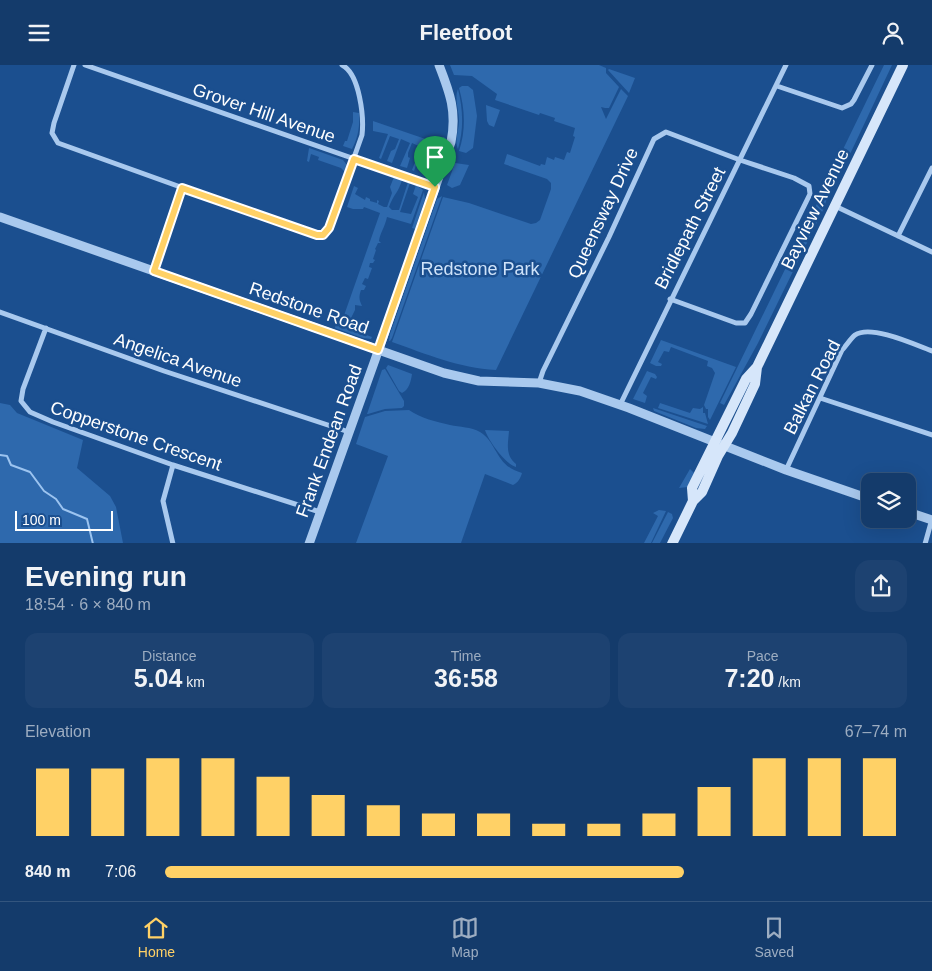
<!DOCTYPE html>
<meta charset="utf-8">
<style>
:root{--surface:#143b6b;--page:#1d4271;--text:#f1f3f6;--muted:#9dadc1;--line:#33557e;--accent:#ffd166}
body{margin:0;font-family:Helvetica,sans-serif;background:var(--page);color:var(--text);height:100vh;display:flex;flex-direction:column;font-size:19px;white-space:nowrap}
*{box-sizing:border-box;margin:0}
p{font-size:16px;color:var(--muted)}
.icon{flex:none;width:28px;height:28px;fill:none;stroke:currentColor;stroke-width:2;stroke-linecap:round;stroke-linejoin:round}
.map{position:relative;height:478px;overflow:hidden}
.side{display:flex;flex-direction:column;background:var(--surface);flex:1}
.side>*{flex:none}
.tools{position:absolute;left:861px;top:408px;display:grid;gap:10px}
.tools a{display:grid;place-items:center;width:55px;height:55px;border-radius:10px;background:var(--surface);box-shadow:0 5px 20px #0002,0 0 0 1px var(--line);font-size:25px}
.scale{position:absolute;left:15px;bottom:12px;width:98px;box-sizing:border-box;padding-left:5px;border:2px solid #fff;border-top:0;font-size:14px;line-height:18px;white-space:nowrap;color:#fff;-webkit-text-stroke:4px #1b4f8f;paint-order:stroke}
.pin{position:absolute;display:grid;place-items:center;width:42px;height:42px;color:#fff;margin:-51px -21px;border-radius:50% 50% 50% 0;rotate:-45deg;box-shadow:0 0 5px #0007}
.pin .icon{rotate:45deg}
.round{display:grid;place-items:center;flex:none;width:52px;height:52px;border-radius:15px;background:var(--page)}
.head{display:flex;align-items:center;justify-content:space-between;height:85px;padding:0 25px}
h1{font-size:28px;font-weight:700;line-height:38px}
.metrics{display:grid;grid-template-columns:repeat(3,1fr);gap:8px;height:85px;padding:5px 25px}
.metrics div{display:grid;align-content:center;border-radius:12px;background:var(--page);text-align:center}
.metrics b{font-size:25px;font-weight:700}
.metrics small{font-size:14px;font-weight:400}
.metrics p{font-size:14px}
.chart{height:140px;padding:10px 25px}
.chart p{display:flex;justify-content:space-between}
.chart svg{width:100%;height:90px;margin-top:5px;stroke:var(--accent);stroke-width:6}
ul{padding:0 25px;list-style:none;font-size:16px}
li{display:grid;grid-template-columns:80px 60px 1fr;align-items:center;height:38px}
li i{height:12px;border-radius:6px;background:var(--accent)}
header{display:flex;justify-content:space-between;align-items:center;height:65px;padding:0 25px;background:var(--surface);font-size:22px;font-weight:700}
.tab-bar{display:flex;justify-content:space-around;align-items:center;height:70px;border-top:1px solid var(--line);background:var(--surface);font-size:14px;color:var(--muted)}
.tab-bar a{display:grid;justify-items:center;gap:2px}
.tab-bar .selected{color:var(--accent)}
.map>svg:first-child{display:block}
</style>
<header><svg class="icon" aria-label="menu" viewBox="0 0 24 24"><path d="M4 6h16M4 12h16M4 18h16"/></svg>Fleetfoot<svg class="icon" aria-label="person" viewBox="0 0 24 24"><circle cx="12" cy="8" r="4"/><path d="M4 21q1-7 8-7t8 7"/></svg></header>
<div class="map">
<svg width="932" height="479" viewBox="0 0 932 479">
<rect width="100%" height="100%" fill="#1b4f8f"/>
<path fill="#2e69ad" d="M450,0h149l7,3v5l13,14 -10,21h-4l-4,-1 5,12 15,-30 7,7 -132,274c-37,-2 -70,-16 -104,-28l51,-145 26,6 62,21 5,-1 4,-3 11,-31v-6l-4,-4 -43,-15 3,-10 33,12 1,-2 4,1 2,-8 7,3 1,-3 9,3 3,-8 3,1 5,-16 -2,-1 2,-8 -21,-7 1,-3 -15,-5 -1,2 -44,-15 2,-6 -25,-18 -18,-1z
M884,0h8l-41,87 -16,24 -4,-2z
M609,4l26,9 -6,15 -21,-23z
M462,21h6l5,4 4,26 -4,32 -7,5 -7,-2c7,-21 6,-42 0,-63z
M458,24c5,20 6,40 0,60 -4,-8 1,-19 1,-28 0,-10 -5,-23 -1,-32z
M486,40l14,5 -6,17 -5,-2 -2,-4z
M353,47l6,1c1,13 -1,25 -7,36l-9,-3 2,-5h2l6,-19z
M373,56l67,23 -4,10 -13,-8 -9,25 -2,-1 9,-23 -9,-4 -4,10v4l2,1 -3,10 -7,-2 10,-23 -9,-4 -9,24 -5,-2 4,-10 4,-2 4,-10 -9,-3 -9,23 -2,-1 9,-24 -15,-3z
M443,72l3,1c-3,11 -7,30 -15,38z
M309,83l34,12 4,5 -2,7 -4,-4 -23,-8 1,-3 -8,-3 -2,8 -2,-1z
M455,98l14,2 -9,20 -8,3 -5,-3z
M394,112l8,3c-3,12 -9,15 -13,27l3,3h7l9,-28 2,1 -10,29 11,2 7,-17 -5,-3 3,-9 7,5 -12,34 -24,-7c-2,10 -7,16 -8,24l2,2h-3l-3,6 1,1 -3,9 2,1 -2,3h-3l-1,4 3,1 -4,11 -3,-1 -3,6 4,2 -2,4h-3c-3,9 -1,11 1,16l-7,-1v5l-6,12 4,2 -1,3 -11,-3 39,-111 -16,-6 -1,2h-10l-6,-2 7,-21 4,2 -3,6 10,6 1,-3 4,2v2l7,2v-3l2,1 -1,3 6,3h3l5,-14 -2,-6z
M827,118l4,2 -7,23 -66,135 -34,62 -4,-2z
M424,127l1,7 -10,30 -3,-1z
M442,131l-50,142 -2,3h-1l1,-7 47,-135z
M336,259l36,13 -1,2 -8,-1 -28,-10z
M661,275l75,27 -26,53 -2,-3v-8h-2l-2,-4 11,-32 -3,-5 -5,-2 1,-5 -37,-14 -2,5 -5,-1 -6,11 4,2 -1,2h-5l-6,-3z
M388,300l24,9c-1,7 -3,16 -10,19l-3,-2 -13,-23z
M385,304l19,32v5l-2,2 -17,1 -17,5h-1l15,-44z
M647,306l8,3 2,3 -1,2 -5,-2 -8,16 4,3 -2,7 -12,-4z
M0,338l10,2 7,8 66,27 -6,28 33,28 6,11 7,36h-123z
M660,338l30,10 3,-5 7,1 3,-2v6h2l3,11 -50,-16z
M653,343l54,18 -2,3 -9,-1 -42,-17z
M409,345c11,8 28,12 41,15 10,2 21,2 30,7 18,11 15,34 42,41 -1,4 -4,10 -9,12l-28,-11 -24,69h-105l32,-87 -32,-12 9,-27 20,-6z
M485,365l24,1c-1,13 -4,24 7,33v3c-11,-3 -28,-27 -31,-37z
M690,404l4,4 -6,14 -9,1z
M659,445l7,1 -15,32h-7l14,-27 -5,-3z
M668,447l4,2 1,4 -13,25h-8z"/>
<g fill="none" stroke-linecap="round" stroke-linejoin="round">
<path stroke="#9cc4f0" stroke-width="2" d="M0,390l7,1 4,9 19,7 14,19 12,8 7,10 24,10 6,25"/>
<path stroke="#a9c9ee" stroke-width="5" d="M74,0l-20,58 -2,10 6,10 259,93 6,-1 6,-7 33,-93c2,-17 -2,-61 -20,-70
M85,0l350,122
M777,21l65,22 9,-4 3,-4 18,-35
M835,141l97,46
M898,171l34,-68
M154,206l28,-83
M0,247l164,59 185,61
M46,263l-23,61 -2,12 9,11 23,10 120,43 147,47
M539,318l4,-12 66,-134 45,-98 12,-7 74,28 54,18 15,8 1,8 -59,120 -6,9h-9l-66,-24
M820,333l112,37
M620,340l166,-340
M786,405l56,-120c4,-4 9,-12 13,-15 16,-11 61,10 77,16
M173,479l-10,-43 10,-36
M925,479l7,-25"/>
<path stroke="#a9c9ee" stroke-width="9" d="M0,152l444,156 35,8 60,2 41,8 49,17 157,62 84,29
M908,447l24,8
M309,479l66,-184 76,-218c6,-30 -1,-49 -12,-77"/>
<path stroke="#d6e6fa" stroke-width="10" d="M693,436l-1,-13 54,-109 11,-12 146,-302
M672,479l21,-43 9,-9 16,-36 14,-23 23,-49 2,-17"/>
</g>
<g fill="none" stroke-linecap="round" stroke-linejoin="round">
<g stroke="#fff" stroke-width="10">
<path id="route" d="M354,94l81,28 -57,163 -224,-79 28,-83 135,47h6l6,-7z"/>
</g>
<use href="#route" stroke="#ffd166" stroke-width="6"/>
</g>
<g text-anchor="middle" stroke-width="5" stroke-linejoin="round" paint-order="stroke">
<g font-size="18" fill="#fff" stroke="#1b4f8f">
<text transform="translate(264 48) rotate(19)" y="6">Grover Hill Avenue</text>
<text transform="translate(815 144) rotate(-64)" y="6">Bayview Avenue</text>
<text transform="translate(603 148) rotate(-65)" y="6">Queensway Drive</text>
<text transform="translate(690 163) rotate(-63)" y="6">Bridlepath Street</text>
<text transform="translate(309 243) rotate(19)" y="6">Redstone Road</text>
<text transform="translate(178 295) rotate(19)" y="6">Angelica Avenue</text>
<text transform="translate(812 322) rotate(-63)" y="6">Balkan Road</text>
<text transform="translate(136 371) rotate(19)" y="6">Copperstone Crescent</text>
<text transform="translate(329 376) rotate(-70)" y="6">Frank Endean Road</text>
</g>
<g font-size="18" fill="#cfe3fa" stroke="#1b4f8f">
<text x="480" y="210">Redstone Park</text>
</g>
</g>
</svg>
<div class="tools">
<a><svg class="icon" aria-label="layers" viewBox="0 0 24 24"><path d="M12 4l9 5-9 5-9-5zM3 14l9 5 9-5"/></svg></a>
</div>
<div class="scale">100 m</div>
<div class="pin" style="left:435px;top:122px;background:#1e9e55"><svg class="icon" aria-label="arrive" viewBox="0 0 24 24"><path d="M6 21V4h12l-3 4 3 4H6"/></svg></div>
</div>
<section class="side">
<div class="head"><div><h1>Evening run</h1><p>18:54 · 6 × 840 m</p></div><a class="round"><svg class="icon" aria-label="share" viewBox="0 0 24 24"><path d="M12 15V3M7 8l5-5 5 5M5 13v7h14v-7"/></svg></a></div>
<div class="metrics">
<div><p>Distance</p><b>5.04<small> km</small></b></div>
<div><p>Time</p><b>36:58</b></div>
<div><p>Pace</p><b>7:20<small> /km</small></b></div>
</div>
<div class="chart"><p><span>Elevation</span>67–74 m</p>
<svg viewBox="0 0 160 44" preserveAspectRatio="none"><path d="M5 44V11M15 44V11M25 44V6M35 44V6M45 44V15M55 44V24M65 44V29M75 44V33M85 44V33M95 44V38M105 44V38M115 44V33M125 44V20M135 44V6M145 44V6M155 44V6"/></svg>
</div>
<ul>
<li><b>840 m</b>7:06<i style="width:70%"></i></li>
</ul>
</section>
<nav class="tab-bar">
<a class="selected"><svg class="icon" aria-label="home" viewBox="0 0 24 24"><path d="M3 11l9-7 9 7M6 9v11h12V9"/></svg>Home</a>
<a><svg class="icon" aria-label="map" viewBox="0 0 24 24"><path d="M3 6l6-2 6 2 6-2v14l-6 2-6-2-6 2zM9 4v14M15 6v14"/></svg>Map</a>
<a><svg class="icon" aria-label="saved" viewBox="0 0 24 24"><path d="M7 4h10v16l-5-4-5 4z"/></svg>Saved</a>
</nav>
